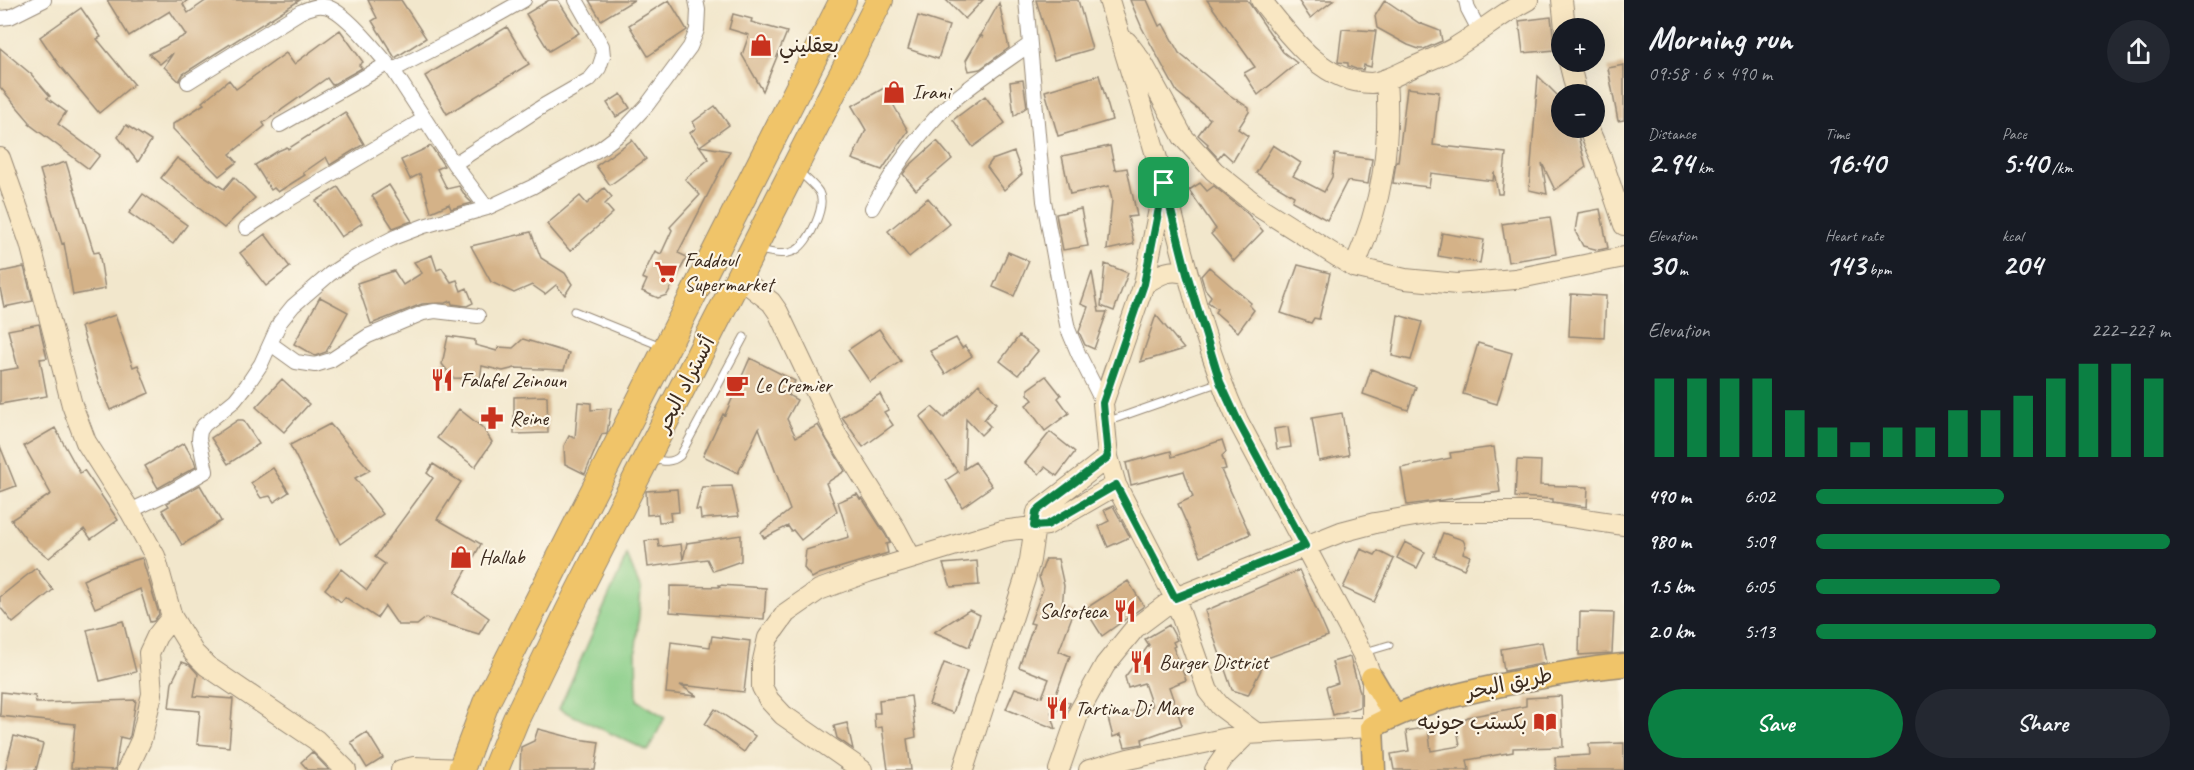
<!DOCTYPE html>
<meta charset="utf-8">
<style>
:root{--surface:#171b24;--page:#242831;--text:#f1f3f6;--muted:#9ea1a6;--accent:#0b8043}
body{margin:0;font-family:Caveat,"Playpen Sans Arabic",sans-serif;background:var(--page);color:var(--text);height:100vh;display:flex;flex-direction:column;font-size:22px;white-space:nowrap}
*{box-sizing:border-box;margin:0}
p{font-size:20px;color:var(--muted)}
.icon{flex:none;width:33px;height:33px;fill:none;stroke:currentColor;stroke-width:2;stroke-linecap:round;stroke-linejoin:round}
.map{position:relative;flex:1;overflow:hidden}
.side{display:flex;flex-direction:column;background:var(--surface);width:570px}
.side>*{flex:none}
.fabs{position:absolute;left:1551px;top:18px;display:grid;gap:12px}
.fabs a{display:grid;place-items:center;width:54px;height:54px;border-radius:50%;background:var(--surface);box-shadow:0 6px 24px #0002;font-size:30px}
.pin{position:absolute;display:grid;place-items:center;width:51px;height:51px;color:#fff;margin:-26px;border-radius:12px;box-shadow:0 3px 9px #0006}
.round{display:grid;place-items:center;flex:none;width:63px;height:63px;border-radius:32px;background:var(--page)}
.summary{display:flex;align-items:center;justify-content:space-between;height:102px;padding:0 24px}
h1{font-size:33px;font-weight:600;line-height:45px}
.stats{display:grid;grid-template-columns:repeat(3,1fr);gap:9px;height:102px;padding:6px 24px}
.stats div{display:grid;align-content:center}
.stats b{font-size:30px;font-weight:600}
.stats small{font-size:16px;font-weight:400}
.stats p{font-size:16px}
.chart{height:168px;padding:12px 24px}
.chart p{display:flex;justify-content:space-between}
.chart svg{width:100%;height:108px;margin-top:6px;stroke:var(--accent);stroke-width:6}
.button{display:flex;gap:12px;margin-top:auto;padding:12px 24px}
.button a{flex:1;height:69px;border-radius:36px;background:var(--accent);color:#fff;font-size:24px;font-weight:600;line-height:69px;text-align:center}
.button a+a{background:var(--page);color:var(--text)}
ul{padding:0 24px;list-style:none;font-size:20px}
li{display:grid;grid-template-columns:96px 72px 1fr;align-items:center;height:45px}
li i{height:15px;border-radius:8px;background:var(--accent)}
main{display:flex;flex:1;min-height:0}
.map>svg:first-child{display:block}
</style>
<main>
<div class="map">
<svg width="1624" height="770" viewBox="0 0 1624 770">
<rect width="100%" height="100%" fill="#fcf5e5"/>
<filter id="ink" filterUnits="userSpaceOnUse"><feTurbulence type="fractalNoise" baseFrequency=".0167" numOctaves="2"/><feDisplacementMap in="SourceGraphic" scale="12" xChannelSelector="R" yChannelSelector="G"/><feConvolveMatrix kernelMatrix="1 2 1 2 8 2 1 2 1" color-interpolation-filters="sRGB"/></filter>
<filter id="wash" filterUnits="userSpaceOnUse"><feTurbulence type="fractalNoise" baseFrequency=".008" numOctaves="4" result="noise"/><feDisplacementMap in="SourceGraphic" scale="24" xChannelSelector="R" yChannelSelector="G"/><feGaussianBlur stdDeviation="1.35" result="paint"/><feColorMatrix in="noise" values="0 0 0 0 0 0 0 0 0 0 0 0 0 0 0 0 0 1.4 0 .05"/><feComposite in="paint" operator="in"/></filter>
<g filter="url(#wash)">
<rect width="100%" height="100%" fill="#f2e7cc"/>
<path fill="#88ce88" stroke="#627c53" stroke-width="1.5" d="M627,555l14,35 -5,58 1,52 28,17 -17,34 -89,-42z"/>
<g id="blocks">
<path fill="#d4b288" d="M107,0h81l-5,4 5,9 19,-13h93l-117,74 -4,7 -15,-14 9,-14 -13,11 -11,-10 37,-19 -16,-24 -41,25z
M368,0h33l25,38 -31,20 -23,-37 5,-3z
M549,0h9l21,33 -30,18 -23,-37z
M589,0h45l-33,20z
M669,0l18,30 -39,26 -19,-31z
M946,0h37l-18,19z
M1036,0h42l14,49 -38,11z
M1130,0h17l12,26 4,-2 16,29 49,41 21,14v4l-11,17 10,7 -15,25 -10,-9 -5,6 -11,-12 1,-2 -10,-9 12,-16 -33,-27 -35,-64z
M1207,0h40l36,52 14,11 -39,32 -14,-22 11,-6z
M1298,0h36l-24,18z
M1385,0l34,23 21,8 2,10 -18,8h-5l-11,-4 -31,-17 -2,-12z
M999,3l10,45 -29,21 -11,2 -3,-11 14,-24 3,1 -2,-2z
M81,8l20,29 -4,2 37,45 -35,29 -40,-48 -19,-28z
M733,14l19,5 -1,3 36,10 -24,59 -21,-36 7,-20 -20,-6z
M918,16l31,10 -11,33 -30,-10z
M1551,17l4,33 -32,3 -4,-32z
M507,27l22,37 -82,50 -22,-38z
M1342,29l34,2 -5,36 -7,-2 -1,5 -7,-1 -8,-3v-3l-10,-1z
M340,30l23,32 -4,3 3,3 -30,17 -5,-7 -64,45 2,3 -35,28 7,8 -18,14 -46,-47v-5l31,-20 -2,-2 27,-22 7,9 50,-36 8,11z
M0,48l31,26 19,22 -3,2 19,14 -8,12 42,31 -11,14 -60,-45 1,-2 -30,-35z
M1624,65v55l-6,1 -10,-53z
M1099,75l13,45 -54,16 -13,-45z
M1538,76l24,24v28h14l10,39 -31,23 -13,-27 5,31 -18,-4z
M1023,80l4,27 -13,9 -4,-34z
M884,88l24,43 -26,39 -30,-11 14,-29 -14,-24z
M1407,88l32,4 -6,53 73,8 -4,41h-4l-4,-22 -1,9 -62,-8 -2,14 -36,-4 3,-21h2z
M621,94l9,14 -14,9 -9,-14z
M985,96l20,27 -32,24 -20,-27z
M715,106l14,19 -29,21 30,5 -52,102 9,4 -20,38 -9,3 -16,-7 5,-11 -5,-2 13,-27 6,3 11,-24 -2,-3 30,-32 -15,-16 24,-20 -19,-26 6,-5 -3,-6z
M345,112l19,32 -34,21 -4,-8 -23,16 2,2 -27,17 -4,-4 -3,2 -16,-25 23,-14 9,-4 1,2z
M126,125l25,16 -13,21 -20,-25z
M632,140l14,19 -36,26 -14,-19z
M937,141l15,18 -36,31 -13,-16 6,-8z
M1273,145l28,18 -8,13 31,16 8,-15 3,-23 37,5 -4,25 -21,-3 -20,39 -35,-19 2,-5 -38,-23z
M431,146l13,20 -7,3 10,20 12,-3 7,11 6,6 -21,6 -2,-5 -18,8 -11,-38 -10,5 -9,-19z
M1110,146l5,24 12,-2 10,48 -9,1 6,27 -27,6 5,-50 -3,-14 -39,8 -8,-38z
M1014,152l8,22 -18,16 -17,-23 5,-7z
M177,158l47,31 10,-12 21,21 -31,30 -63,-50z
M66,162l28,91 5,-1 6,37 -32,6 -9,-52 -2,1 -22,-74z
M1200,183l7,8 7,-5 34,28 15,17 -29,30 -23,-27 5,-5 -27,-39z
M389,185l23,36 -19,7 -21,-32z
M338,187l24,36 -21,14 -25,-36z
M604,188l8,9 -7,7 8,9 -43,38 -23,-27 33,-28 7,8z
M143,194l44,31 -14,19 -44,-31z
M928,198l22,26 -41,33 -21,-26z
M1081,209l7,37 -25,4 -7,-36z
M1600,209l8,39 -9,2 -16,-4 -8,-15 3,-18z
M1550,217l6,37 -48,8 -6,-38z
M531,232l10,26 24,15 7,11 -7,11 -9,-10 -11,9 -13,-9 -18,8 -23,-11 -20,-36z
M1442,233l42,7 -4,23 -42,-7z
M265,234l25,33 -24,19 -26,-33z
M1008,252l21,9 -15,35 -21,-9z
M432,255l5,15 5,-2 9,14 6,-2 4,11 6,-3 6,15 -6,3 -15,-2 -1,-3 -6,2 -23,1 -51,20 -14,-41 37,-12 9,14 19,-12 -8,-11z
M1105,264l23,9 -14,38 -13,-5z
M1298,265l32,8 -11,46 -5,-1 -3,5 -30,-10z
M24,267l9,34 -29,6 -4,-19v-16z
M1209,267l42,36 -2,2 5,5 -16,22 -23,-20 2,-3 -9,-7 3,-6 -6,-7 -4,-13z
M1092,272l7,40h8l-13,37 -9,-4 -6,-13 9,-25 -7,-3z
M1571,294l35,2 -2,42 -35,-2z
M320,297l28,15 -22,40 -11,4 -21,-12z
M115,315l18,52 5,-2 11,28 -39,17 -12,-29 -17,-54z
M1156,315l28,34 -44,13z
M1398,315l24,7 -11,38 -19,-4z
M39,324l8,34 -7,1 7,37 -47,8v-33l18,-3 -10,-38z
M879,329l22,32 -31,21 -22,-32z
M448,336l27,4v5l22,6 2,-4 14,1 10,-9 46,14 -5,17 -49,-2 -12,3 -21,-5 -2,13 -27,-1 -11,-14z
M1019,336l19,15 -20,24 -18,-14z
M956,338l6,10 3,-2 7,10 -27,18 -15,-23z
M1478,343l34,10 -15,51 -34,-10z
M750,358l45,23 -7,14 9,5 -10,19 9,18 22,-12 27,46 -19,12 11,28 -36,29 -8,-10 -2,1 -3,-5 -24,12 -3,-5 29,-23 -31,-82 -21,45 -35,-17 20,-42 2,1z
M1371,369l45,18 -8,23 -45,-16z
M1046,376l15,19 -3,3 11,15 -24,18 -19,-26 7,-5 -5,-6v-5z
M282,379l27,25 -25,28 -28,-25z
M979,384l18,19 -13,17 6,6 -9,9 -15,-16 -2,50 11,-7 17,24 -30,21 -16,-27 12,-8 -38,-55 12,-10 12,11z
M880,394l8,16 -4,2 9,13 -30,22 -21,-30z
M547,396l1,37 -34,1v-37z
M578,402l13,1v7l20,-2 -4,25 -5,1 -17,40 -20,-10 -1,-18 5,-10 6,2z
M459,409l24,19 9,14 -17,25 -38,-29z
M1342,413l7,42 -30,6 -7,-43z
M238,420h5l16,24 -31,20 -17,-26z
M330,424l40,46 -15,8 28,36 -43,30 -50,-99z
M1288,427l3,20 -14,2 -3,-20z
M55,428l25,45 4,-3 34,50 -27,19 -7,-10 -35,29 -21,-16 -17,-22 40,-26 -27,-48z
M1050,432l25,20 -18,24 -12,-9 -6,7 -14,-11z
M1222,440l4,12 -4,4 4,13 -5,1 29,64 -49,22 -23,-52 15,-7 -9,-26 -53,14 -5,-22 45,-12 1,6z
M184,443l10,17 2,7 -38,21 -13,-22z
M0,446l16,40 -16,6z
M1494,447l6,45 -93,13 -6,-37 50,-10 -1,-5z
M1517,460l24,1 -1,24 48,2 -1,20 -34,-5v-3l-38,-2z
M433,464l28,18 -24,37 44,25 -27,49 35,25 -10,16 -53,-16 -9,7h-19l-13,-19 -8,12 -32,-21 -4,5 -16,-13 16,-20 26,21 18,-26 -10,-7 58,-79 -6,-5z
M273,468l16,24 -15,10 -4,-6 -9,2 -10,-15z
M200,485l21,36 -39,24 -20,-35 7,-4 -2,-3z
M732,486l7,30 -38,3 -1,-9h-4l6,-23z
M677,489l2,23 -9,1 1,8 -12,1 -1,-8 -11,1 -1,-24z
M857,494l3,5 2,-1 23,36 5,9 -4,1 2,9 -69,21 -7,4 -8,-10 2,-18 43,-13 -11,-35z
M1113,506l17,31 -22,10 -9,-21 10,-5 -5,-11z
M1443,533l20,7 3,6 -3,7 7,3 -6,13 -30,-13z
M741,535v26l-28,10 -6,-12 -59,8 -3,-26 13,-2 1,8 22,-3 2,16 4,-17z
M1405,542l20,10 -8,16 -20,-10z
M1361,549l14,6 3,-4 16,8 -20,43 -31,-14z
M142,558l17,56 -5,7 -4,1 -10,-33 -45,19 -12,-28 29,-13z
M1046,559h12l6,27 -2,21 12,4 -15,40 11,5 -15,41 15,6 -2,4 -17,5 5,17 -50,-20 9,-21 27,9 7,-18 -30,-12 15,-43 -4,-1 13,-34 -4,-12z
M977,561l2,24 -28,2 -8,-23z
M36,568l17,22 -40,33 -13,-16v-10z
M1299,570l29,66 -61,22 -19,37 -16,-5 -27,-79z
M1128,581l16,25 -42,30 -17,-27z
M719,585l47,3 -2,31 -94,-7v-26l50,1z
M969,610l11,5 -11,32 -35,-15z
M1580,612l34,1 -2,40 -33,2z
M123,621l13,51 -36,9 -13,-51z
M1169,625l8,15 -4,2 2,4 -2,1 13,33 -17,7 13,38 -40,14 1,5 -18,3 -4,-13 -8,3 -5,-19 44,-12 -8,-23 -16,5 -3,-11 24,-32 -4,-6z
M712,636l38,5 -6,51 -64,-7 17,11 -31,-3 5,-51 39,5z
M1542,642l4,21 -42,8 -3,-22z
M1350,657l10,35v15l-27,8 -7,-28 12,-4 -6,-21z
M182,662l8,3 8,9 -4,22 39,3 -4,48 -32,-3 3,-33 -31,-3 3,-26z
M944,663l23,8 -14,42 -24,-9z
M1,692l34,4 1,7 100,-3 -6,36 -2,3 -8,-2 -5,33 -44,-2 4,-44 -75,-8z
M911,696l5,41 -9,2 4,31h-23l-6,-43 -7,1 -1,-15h6l-1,-13z
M1561,696l2,51 -50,1v4l-46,8 2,10h-75l-3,-16 18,-3 -3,-20 22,-4 3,24 29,-5 -3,-18 2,-6 9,-5 58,-11v-8z
M715,709l40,27 -11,16 -39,-28z
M847,723l6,26 -16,-11 -3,-12z
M538,729l39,10 22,3 -4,28h-75l1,-23 13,-6z
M367,732l16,26 -16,10 -16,-26z
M14,736l29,8 -7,26h-31z
M1624,743v27h-68l-1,-13 35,-2 -1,-11z
M312,752l17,18h-21l-7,-8z"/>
</g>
</g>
<g filter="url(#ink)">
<use href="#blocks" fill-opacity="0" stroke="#968875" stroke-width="1.5"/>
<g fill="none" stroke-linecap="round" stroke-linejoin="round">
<g stroke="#968875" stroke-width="9">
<path id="lane" d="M759,250c11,2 26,7 37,0 13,-7 31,-44 23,-58 -5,-8 -14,-14 -20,-21
M574,311l87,35
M1106,422l114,-40
M651,459c10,2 20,5 29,-3l64,-119
M1365,652l24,-7"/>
</g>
<g stroke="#968875" stroke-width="16">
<path id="street" d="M1026,0l18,201 19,104 5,24 10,24 25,50
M1466,0l2,9 11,21
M0,18l10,-1 34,-17
M188,82l112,-70c7,-3 15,-7 23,-6 20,1 56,49 70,64
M280,125l107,-61
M454,164l89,-58 47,-27 9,-11 4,-12 -1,-10 -26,-46
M487,208l-33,-44 -61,-94 76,-39 55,-31
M872,208c21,-38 45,-73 76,-103 25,-22 54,-41 81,-60
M246,228l39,-26 139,-83
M271,344l25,18 19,3 16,-5 37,-24 55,-23 12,-2 43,5
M130,511l42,-20 34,-20 -7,-32 1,-8 4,-6 31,-25 12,-15 14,-21 19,-42 13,-16 37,-32 21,-14 44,-23 29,-11 63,-18 45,-21 69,-39 20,-15 26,-28 43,-58 7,-17 1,-20 -2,-10"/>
</g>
<g stroke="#968875" stroke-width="22">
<path id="secondary" d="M1261,0c27,34 61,83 110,83 16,-1 32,-12 47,-18 13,-6 29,-11 41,-20 24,-15 44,-32 69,-45
M1562,0l3,28
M1127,42l15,20 41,75 31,34 45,36 95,60 51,12 52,5 58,-5 109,-22
M1569,62l8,32
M1588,128l14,32 22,65
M0,158l30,85 42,162 14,37 44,69 25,45 17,61 22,36 13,13 109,74 30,30
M1163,189l-19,95 -41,119 5,54 8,28 59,113 33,93 12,15 36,27
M1354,267c28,-63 37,-119 32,-188
M740,278l31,24 7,10 58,122 59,94 16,30
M1144,284c15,-9 26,-17 43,-10
M127,770l14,-30 11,-46 -3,-41 8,-17 15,-19
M401,770l13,-3 47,2
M862,770l-79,-55 -14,-15 -7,-13v-22l6,-27 18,-25 33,-23 49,-18 134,-41 45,-6 69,-40
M963,770l62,-191 5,-19 7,-48 71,-55
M1059,770l20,-58 26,-47 30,-37 40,-30 166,-66 34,-9 63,-11h100l86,13
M1089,770l39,-11 119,-25 125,-7v-49l-10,-25 -124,-232c-35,-76 -52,-157 -74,-238 -17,-61 -37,-122 -55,-183
M1215,770l9,-13 23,-23"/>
</g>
<g stroke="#968875" stroke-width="25">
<path id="primary" d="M1372,678l22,37
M1374,770l-2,-43c44,-24 90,-34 139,-44 38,-7 74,-15 113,-18"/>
</g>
<g stroke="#968875" stroke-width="28">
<path id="highway" d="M461,770l25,-67 357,-703
M495,770l21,-51 53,-109 311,-610"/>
</g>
<use href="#lane" stroke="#fff" stroke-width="7"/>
<use href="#street" stroke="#fff" stroke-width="14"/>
<use href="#secondary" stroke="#f9e7c3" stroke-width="20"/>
<use href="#primary" stroke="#f0c469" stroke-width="22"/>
<use href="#highway" stroke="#f0c469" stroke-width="26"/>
</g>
</g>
<g fill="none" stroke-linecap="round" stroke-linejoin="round" filter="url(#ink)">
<g stroke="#fff" stroke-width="12">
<path id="route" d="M1164,183l23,91 33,108 18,39 67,125 -130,52 -59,-113 -69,40 -13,1 2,-14 4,-4 68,-51 -5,-54 41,-119z"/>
</g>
<use href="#route" stroke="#0b8043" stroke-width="8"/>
</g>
<defs>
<g id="shop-bare" transform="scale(1.8)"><path d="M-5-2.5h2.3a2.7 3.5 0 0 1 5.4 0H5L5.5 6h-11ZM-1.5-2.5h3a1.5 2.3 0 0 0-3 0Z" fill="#c8321e" stroke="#fcf5e5" stroke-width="2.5" paint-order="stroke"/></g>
<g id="supermarket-bare" transform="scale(1.8)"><path d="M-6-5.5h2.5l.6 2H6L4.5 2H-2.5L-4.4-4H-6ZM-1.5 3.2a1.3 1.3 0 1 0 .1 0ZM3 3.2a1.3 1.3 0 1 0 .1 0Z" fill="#c8321e" stroke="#fcf5e5" stroke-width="2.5" paint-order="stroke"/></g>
<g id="restaurant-bare" transform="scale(1.8)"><path d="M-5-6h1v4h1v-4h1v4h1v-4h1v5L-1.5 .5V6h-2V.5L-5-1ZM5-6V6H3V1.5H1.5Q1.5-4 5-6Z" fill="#c8321e" stroke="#fcf5e5" stroke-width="2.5" paint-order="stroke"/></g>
<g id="cafe-bare" transform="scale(1.8)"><path d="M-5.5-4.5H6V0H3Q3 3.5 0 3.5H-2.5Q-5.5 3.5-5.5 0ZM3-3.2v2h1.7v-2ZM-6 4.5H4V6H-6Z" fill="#c8321e" stroke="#fcf5e5" stroke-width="2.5" paint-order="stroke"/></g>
<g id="pharmacy-bare" transform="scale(1.8)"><path d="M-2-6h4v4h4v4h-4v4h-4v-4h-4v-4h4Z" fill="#c8321e" stroke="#fcf5e5" stroke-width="2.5" paint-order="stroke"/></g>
<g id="library-bare" transform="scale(1.8)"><path d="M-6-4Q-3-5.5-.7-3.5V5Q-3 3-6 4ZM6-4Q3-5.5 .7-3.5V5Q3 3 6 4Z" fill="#c8321e" stroke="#fcf5e5" stroke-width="2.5" paint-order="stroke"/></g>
</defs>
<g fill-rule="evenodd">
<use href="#shop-bare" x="761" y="45"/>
<use href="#shop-bare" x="894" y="92"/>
<use href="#supermarket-bare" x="666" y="272"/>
<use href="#restaurant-bare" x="442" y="380"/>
<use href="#cafe-bare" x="737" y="385"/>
<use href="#pharmacy-bare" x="492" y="418"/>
<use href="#shop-bare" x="461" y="557"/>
<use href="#restaurant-bare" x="1125" y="611"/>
<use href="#restaurant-bare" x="1141" y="662"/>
<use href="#restaurant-bare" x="1057" y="708"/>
<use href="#library-bare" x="1545" y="722"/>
</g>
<g text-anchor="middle" stroke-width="4.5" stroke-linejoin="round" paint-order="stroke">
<g font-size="21" fill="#3b2a1e" stroke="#fcf5e5" text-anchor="start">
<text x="779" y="52">بعقليني</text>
<text x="912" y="99">Irani</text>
<text x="684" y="267">Faddoul<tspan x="684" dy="24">Supermarket</tspan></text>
<text x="460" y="387">Falafel Zeinoun</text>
<text x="755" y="392">Le Cremier</text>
<text x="510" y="425">Reine</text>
<text x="479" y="564">Hallab</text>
<text x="1107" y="618" text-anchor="end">Salsoteca</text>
<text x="1159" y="669">Burger District</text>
<text x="1075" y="715">Tartina Di Mare</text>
<text x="1527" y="729" text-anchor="end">بكستب جونيه</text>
</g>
<g font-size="21" fill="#3b2a1e" stroke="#fcf5e5">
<text transform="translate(685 384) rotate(-63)" y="7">أتستراد البحر</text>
<text transform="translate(1509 683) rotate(-12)" y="7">طريق البحر</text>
</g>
</g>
</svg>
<div class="fabs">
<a>+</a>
<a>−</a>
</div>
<div class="pin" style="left:1164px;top:183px;background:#1e9e55"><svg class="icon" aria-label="arrive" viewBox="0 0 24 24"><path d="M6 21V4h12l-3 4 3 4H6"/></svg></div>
</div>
<section class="side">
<div class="summary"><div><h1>Morning run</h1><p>09:58 · 6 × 490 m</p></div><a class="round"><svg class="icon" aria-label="share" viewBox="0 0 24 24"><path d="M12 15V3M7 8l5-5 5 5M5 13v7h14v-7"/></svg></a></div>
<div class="stats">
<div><p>Distance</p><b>2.94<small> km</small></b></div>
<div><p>Time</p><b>16:40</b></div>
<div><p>Pace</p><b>5:40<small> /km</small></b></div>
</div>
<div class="stats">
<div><p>Elevation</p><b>30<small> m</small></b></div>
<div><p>Heart rate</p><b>143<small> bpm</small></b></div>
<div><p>kcal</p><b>204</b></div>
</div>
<div class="chart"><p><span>Elevation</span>222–227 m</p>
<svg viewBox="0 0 160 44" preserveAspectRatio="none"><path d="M5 44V12M15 44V12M25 44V12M35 44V12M45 44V25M55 44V32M65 44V38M75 44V32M85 44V32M95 44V25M105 44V25M115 44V19M125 44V12M135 44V6M145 44V6M155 44V12"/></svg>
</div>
<ul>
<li><b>490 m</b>6:02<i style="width:53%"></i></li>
<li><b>980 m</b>5:09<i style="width:100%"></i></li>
<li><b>1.5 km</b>6:05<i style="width:52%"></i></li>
<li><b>2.0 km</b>5:13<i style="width:96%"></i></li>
</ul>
<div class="button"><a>Save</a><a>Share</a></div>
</section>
</main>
